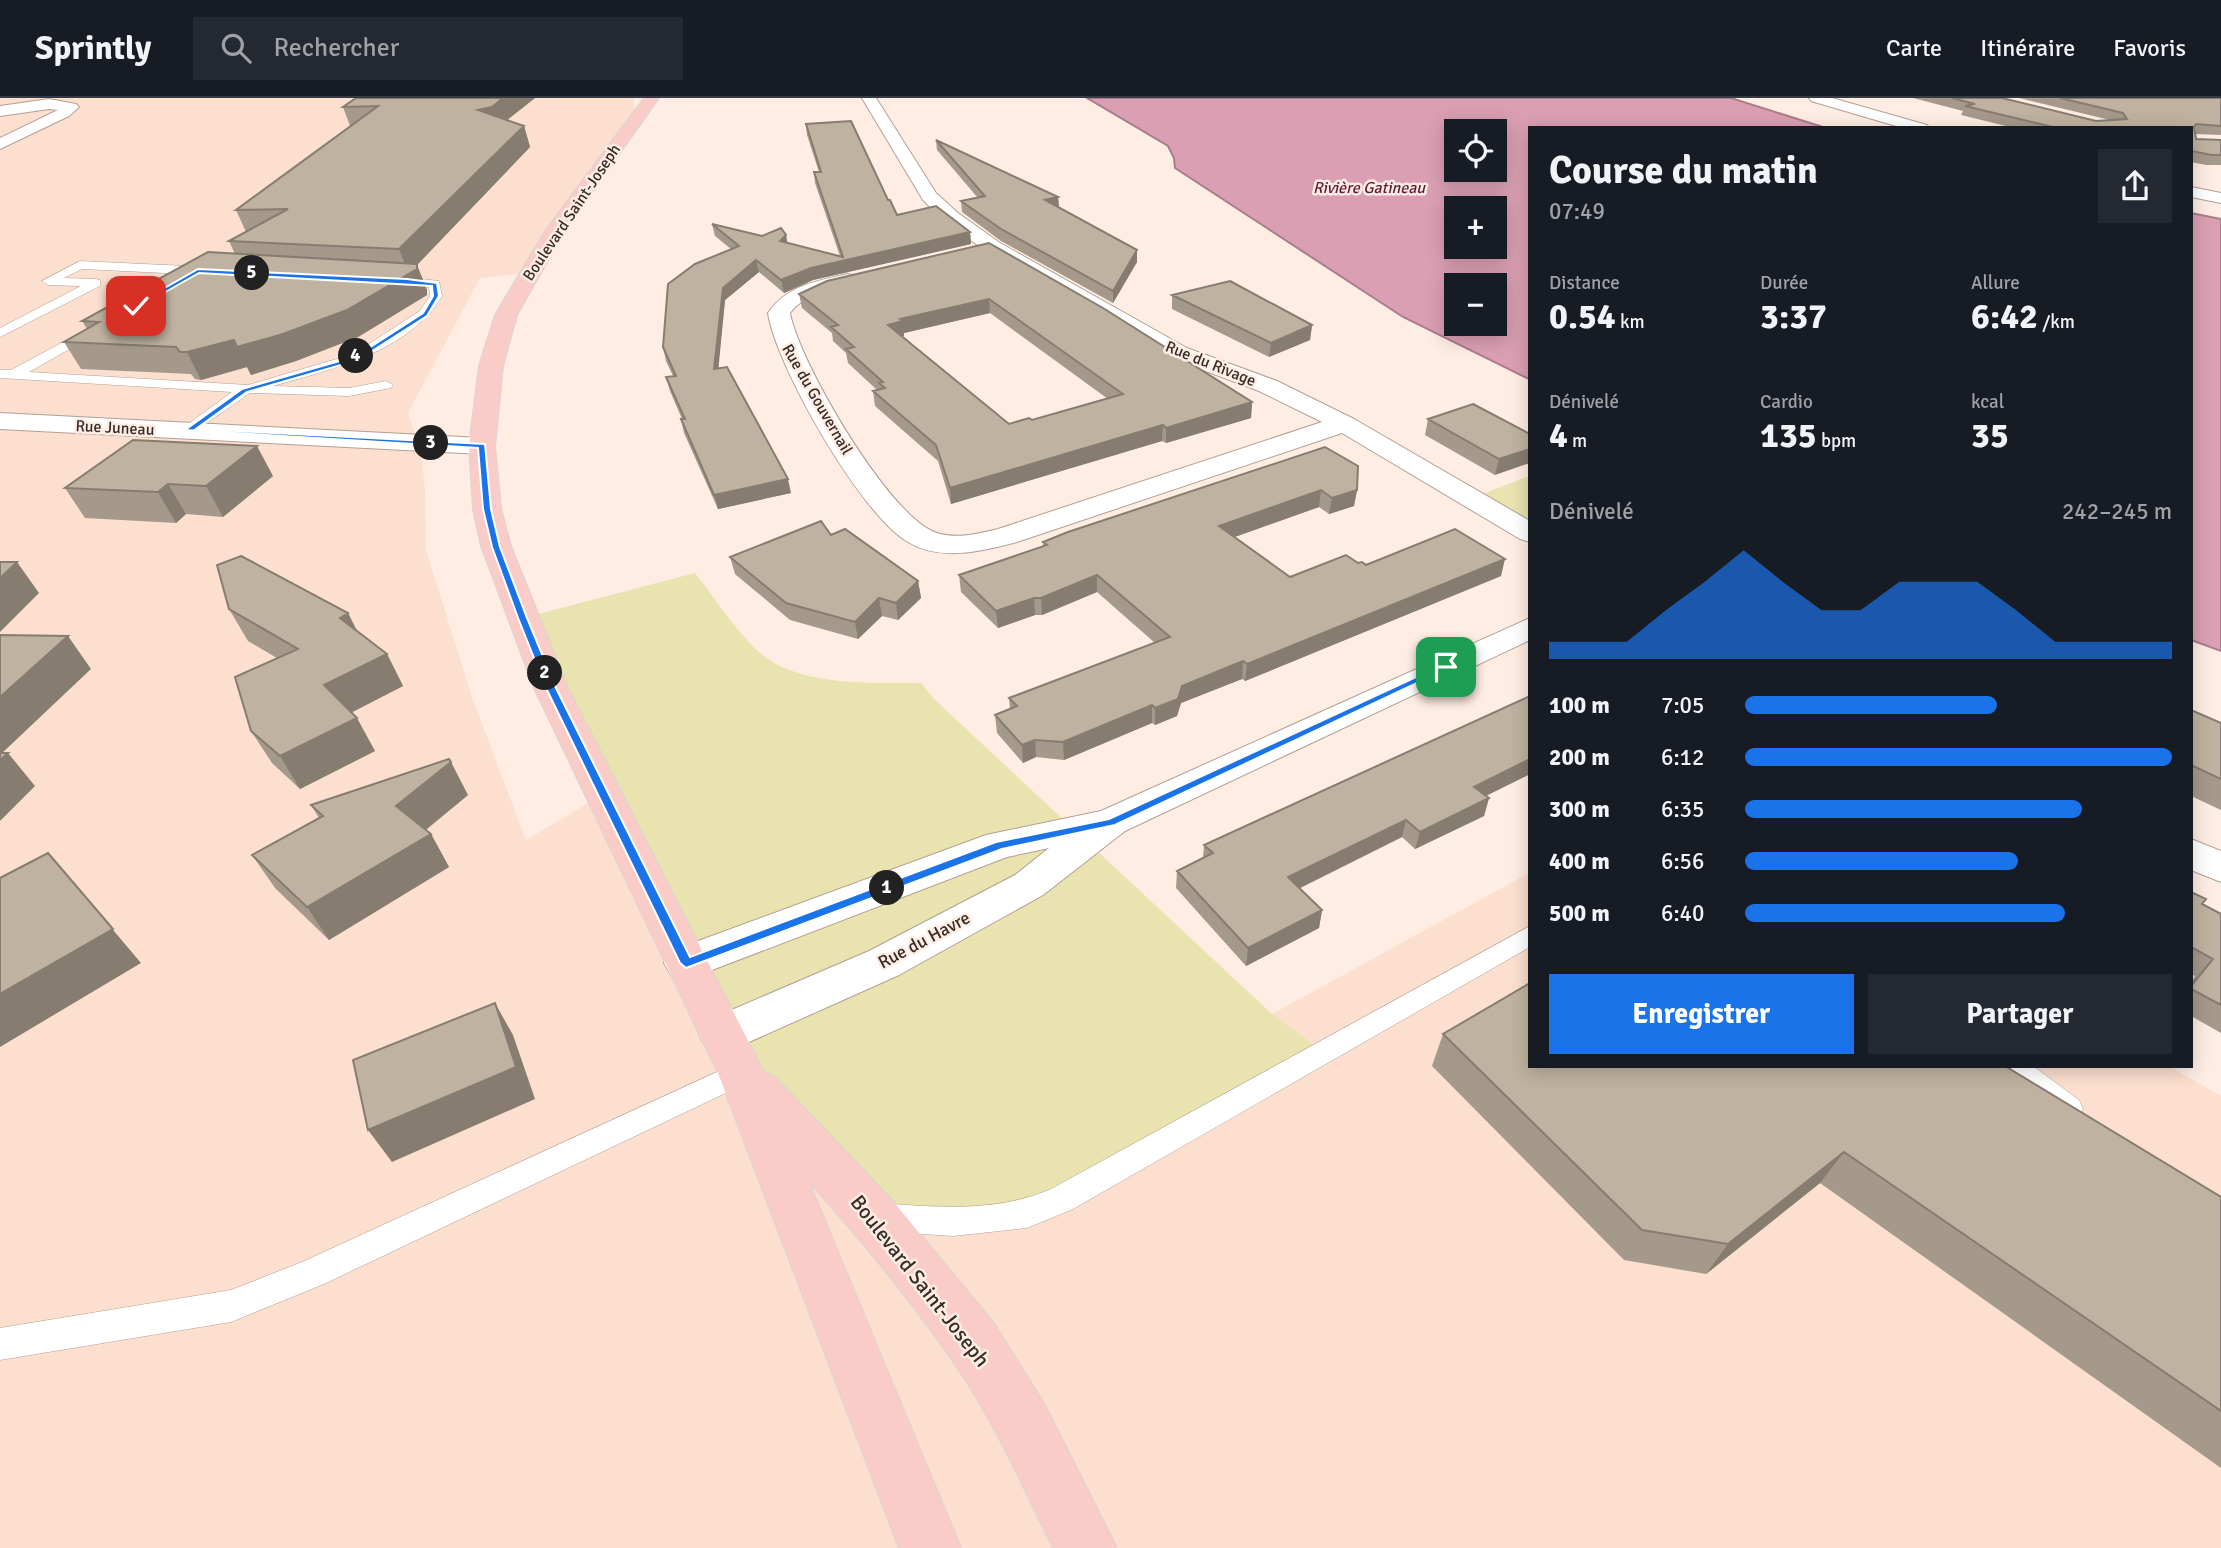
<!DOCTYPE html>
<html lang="fr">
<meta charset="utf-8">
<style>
:root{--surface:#171b24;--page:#242831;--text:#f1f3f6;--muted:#9ea1a6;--line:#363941;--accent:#1a73e8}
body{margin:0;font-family:Signika,sans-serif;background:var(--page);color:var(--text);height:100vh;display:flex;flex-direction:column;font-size:26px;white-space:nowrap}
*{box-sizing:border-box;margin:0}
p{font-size:23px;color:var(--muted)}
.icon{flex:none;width:38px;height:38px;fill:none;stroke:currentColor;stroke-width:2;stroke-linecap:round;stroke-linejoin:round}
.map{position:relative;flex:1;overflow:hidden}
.sheet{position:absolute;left:1528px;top:28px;width:665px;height:942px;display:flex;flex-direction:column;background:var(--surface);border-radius:0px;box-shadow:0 4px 18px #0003}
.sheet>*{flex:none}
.buttons{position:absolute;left:1444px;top:21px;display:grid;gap:14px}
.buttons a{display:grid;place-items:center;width:63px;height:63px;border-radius:0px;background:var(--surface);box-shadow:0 4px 18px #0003;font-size:35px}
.pin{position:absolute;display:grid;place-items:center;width:60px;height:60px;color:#fff;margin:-30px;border-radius:14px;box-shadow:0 4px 10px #0006}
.km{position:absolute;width:35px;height:35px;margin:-18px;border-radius:50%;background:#222;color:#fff;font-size:19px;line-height:35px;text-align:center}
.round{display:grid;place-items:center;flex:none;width:74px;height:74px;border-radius:0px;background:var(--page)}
.headline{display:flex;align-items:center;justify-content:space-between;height:119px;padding:0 21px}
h1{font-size:38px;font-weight:800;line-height:52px}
.stats{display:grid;grid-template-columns:repeat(3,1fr);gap:10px;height:119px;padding:7px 21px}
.stats div{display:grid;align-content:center}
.stats b{font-size:35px;font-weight:800}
.stats small{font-size:19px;font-weight:400}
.stats p{font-size:19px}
.chart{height:196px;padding:14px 21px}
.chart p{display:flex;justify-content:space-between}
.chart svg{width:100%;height:126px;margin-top:7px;fill:var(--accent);opacity:.7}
.cta{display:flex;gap:14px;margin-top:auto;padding:14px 21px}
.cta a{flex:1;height:80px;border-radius:0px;background:var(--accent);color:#fff;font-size:28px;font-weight:800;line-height:80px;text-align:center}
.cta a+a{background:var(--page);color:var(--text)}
ul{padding:0 21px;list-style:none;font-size:23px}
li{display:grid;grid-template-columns:112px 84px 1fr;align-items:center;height:52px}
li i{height:18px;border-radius:9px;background:var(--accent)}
header{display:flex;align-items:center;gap:42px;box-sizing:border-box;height:98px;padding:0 35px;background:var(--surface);border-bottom:2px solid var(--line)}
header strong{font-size:33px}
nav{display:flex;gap:38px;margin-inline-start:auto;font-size:24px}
.search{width:490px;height:63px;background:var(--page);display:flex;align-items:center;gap:18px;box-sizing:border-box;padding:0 24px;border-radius:0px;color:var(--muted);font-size:26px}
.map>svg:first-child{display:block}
</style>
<header>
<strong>Sprintly</strong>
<div class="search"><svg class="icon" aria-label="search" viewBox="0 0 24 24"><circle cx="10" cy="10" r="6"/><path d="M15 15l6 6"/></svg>Rechercher</div>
<nav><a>Carte</a><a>Itinéraire</a><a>Favoris</a></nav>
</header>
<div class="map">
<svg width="2221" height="1450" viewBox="0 0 2221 1450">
<rect width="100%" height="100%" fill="#ffede3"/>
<path fill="#fcdfcf" d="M0,0h634l1,20 -107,155 -48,5 -72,135 13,38 4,38 1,61 46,147 54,143 76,-45 720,255 -50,-36 257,-141 1,193h639l52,30v452h-2221z"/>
<path fill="#e8e3af" d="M1529,378v57l-59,-34z
M695,475c20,25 47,68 73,86 39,27 108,24 153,24l13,16 338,315 51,37 -261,148 -188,18 -133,-144 -218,-455z"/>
<path fill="#db9fb3" stroke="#a97d89" stroke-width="2" fill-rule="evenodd" d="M1087,0h644l95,30h-296l-1,251 -126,-62 -228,-149 -1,-10 -6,-12zM1456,33h38v39h-38zM1456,110h38v39h-38zM1456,187h38v39h-38z
M2191,115l30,6v432l-30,-11z"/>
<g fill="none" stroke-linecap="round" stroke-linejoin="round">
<g stroke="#b39f93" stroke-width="1">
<path id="lane" d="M80,163l127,6 6,4 -6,4 -125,-6 -18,9 32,1 4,1v6l-100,51v-9l81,-42 -33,-1 -6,-4z
M395,178l44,5 3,15c-33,56 -110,73 -169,90l76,2 37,-7 7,4 -2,3 -42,8 -99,-3 -62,43 -5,-2 -3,-3 3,-3 49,-36 -232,-14v-8h11l82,-44 5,1v6l-69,39 219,13 92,-27 24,-11 56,-36 10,-15 -1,-9 -38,-4 -2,-3z
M1530,828v21l-457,262 -46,19 -74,8 -76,-5 -11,-4 -4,-10 4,-10 11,-4c59,4 119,10 174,-14z
M741,963l10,4 4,8 -4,8 -427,203 -93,38 -231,38v-32l231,-38 71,-28z
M1999,968h34l46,34 4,9 -4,9 -10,3 -10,-3 -56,-44z"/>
</g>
<g stroke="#b39f93" stroke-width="2">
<path id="street" d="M862,0h14l60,95 22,20 42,30 187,105 90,33 77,38 176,102v21l-10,-3 -178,-106 -325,109c-34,9 -77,20 -109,0 -47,-27 -132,-176 -140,-229 19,-28 49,-32 80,-39l7,2 3,4 -3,4c-23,6 -50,9 -65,29 10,51 94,193 140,217 20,11 48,4 68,-1l324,-107 -63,-31 -88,-33 -185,-107 -42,-30 -21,-21z
M49,1l27,5 3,3 -10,9 -69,33v-11l58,-28 -9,-1 -49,7v-10z
M0,315l482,25 9,2 4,6 -4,6 -9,2 -482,-25z
M1530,520v22l-405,191 -82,64 -144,80 -161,72 -16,6 -16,-6 -7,-13 7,-13 163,-70 146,-76 34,-27 -42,9 -321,123 -15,-5 -7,-12 7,-12 315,-116 115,-24z
M2191,741l30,12v31l-30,-12z"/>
</g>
<g stroke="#b39f93" stroke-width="2">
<path id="secondary" d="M1809,0h23l95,27 2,3h-26l-92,-27z
M2191,89l30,6v10l-30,-6z"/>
</g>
<g stroke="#d7d5d4" stroke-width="2">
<path id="primary" d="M644,0h15l-95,134 -47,83 -14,51 -8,80 6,63 10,37 57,142 196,384 10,4 118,124 101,122 52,83 72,143h-64c-31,-63 -60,-130 -101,-188 -43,-62 -92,-122 -143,-178l152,366h-62l-181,-475 -184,-385 -53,-142 -8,-37 -4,-63 10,-80 16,-51 50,-84z"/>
</g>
<use href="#lane" fill="#fff" fill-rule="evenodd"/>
<use href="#street" fill="#fff" fill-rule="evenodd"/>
<use href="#secondary" fill="#fff" fill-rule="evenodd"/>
<use href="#primary" fill="#faccc8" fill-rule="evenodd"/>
</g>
<path fill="#a4998a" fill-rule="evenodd" d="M356,0h179l-28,22 17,6 6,21 -113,118 10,25v5l-69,42 -62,24 -45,14 -4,-8 -46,13 -6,-1 -4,-5 -110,-5 -17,-27 23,-13 -5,-8 153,-67 -6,-13 17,-9 -10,-22 114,-84 -7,-19z
M1913,0h89l94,23 14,-1 -91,-22h202v37l-26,-1 1,5 25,1v25h-15l-15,-3v-34h-177l-53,-13 2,-4z
M806,26l82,76 9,15 73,17 1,12 -158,36 -29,13 -25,-21 -34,28 -7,68 73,125 -73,16 -34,-76 -3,-14h1l-12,-28 -4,-14 7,-1 -7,-15 -3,-14 68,-98 -16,-13 -3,-12 50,12 24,-1 1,8 53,13 -25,-73 -1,-11h5l-12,-37z
M936,42l122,57 1,10 78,55 -24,41 -112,-62 -39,-29 -1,-11 17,-3 -41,-48z
M989,145l263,159 -1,16 -85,25 -4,-2 -211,63 -13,-43 -63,-55 -2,-15 4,-1 -29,-27 -2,-10 -13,-12 -1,-8 -30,-25 -3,-14zM990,215l118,86 -76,21 -23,4 -107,-88h2v-3z
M1172,197l140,30 -2,15 -41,17 -97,-48z
M1428,321l102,15 -35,41 -70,-40z
M1325,349l32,43 -3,16 -25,8 -10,-7 -85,30 56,40 68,-14 143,13 -256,105 -3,-2 -61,24 -4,13 -22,9 -3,-2 -88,37 -28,-3 -13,6 -26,-30 -2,-18 15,-6 -1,-11 146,-55 -58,-51 -55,23h-7l-37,13 -37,-36 -2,-17 84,-29v-4z
M273,378l-50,41 -37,-3 -10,9 -91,-5 -20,-30z
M831,437l87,46 3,17 -23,22 -16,-4 -24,23 -68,-19 -55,-46 -5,-17z
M229,511l119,4 9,18 30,23 16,32 -52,27 24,38 -75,38 -28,-26 -21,-32 26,-73 -29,-17z
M1530,598v78l-44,22 3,2 -5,18 -69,33 -13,-12 -102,51 22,22 -3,18 -73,38 -70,-78 1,-17 26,-13 1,-13z
M2191,612l30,13v87l-30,-14z
M468,697l-42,35 5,4 18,33 -120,73 -54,-52 -23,-33 67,-37 -8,-13z
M2191,794l11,12 19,10v119l-30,-17v-34l4,-6 -4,-2z
M1443,936l778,163v271l-401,-285 -114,91 -82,-14 -192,-194z"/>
<path fill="#867d70" d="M503,0h32l-37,29 -20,-17z
M524,28l6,21 -113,118 10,25v5l-69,42 -62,24 -45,14 -4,-8 -46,13 -14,-28 222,-78 -10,-25z
M1058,99l1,11 -14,-8z
M970,134l1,12 -158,36 -29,13 -3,-13 30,-12z
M786,137l2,12 -8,-6z
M1137,152v12l-24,41v-12z
M756,162l3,12 -34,28 -8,83 -3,-14 9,-81z
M989,201l1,14 -86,20v3l-14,3 -2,-14 12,-6z
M1312,227l-2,15 -41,17 2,-14z
M1252,304l-1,16 -85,25v-15z
M1163,327l-1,16 -211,63 -1,-16z
M257,348l16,30 -50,41 -17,-31z
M1530,351v14l-35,12 4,-16z
M788,381l3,14 -73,16 -4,-14z
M168,386l18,30 -10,9 -18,-31z
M1321,392l-2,17 -101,36 1,-17z
M1357,392l-3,16 -25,8 3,-16z
M1505,461l-4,17 -256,105 2,-17z
M17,464l22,31 -39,39v-54z
M1097,477v17l-55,23 -1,-17z
M918,483l3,17 -23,22 -2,-17z
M879,500l3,18 -24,23 -3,-17z
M1034,500l1,17 -37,13 -2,-17z
M348,515l16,32 -24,-27z
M68,538l23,33 -91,86v-58z
M387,556l16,32 -61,31 -18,-32z
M1243,563l-1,18 -61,24 -4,13 -22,9v-17l27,-22z
M1152,607v18l-88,37 -1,-18z
M357,620l18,33 -75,38 -20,-33z
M1035,642l1,17 -13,6 -1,-18z
M8,655l27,33 -35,35v-61z
M1530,661v15l-61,30 5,-17z
M451,664l17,33 -54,44 -18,-33z
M1489,700l-5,18 -69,33 5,-17z
M1406,722l-4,17 -116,58 2,-18z
M431,736l18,33 -120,73 -22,-33z
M48,755l93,110 -141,84v-53z
M1322,812l-3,18 -73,38 2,-18z
M495,905l18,32 22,64 -143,63 -24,-32z
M1844,1054l-24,31 -114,91 22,-30z"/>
<path fill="#bfb2a0" stroke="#867d70" stroke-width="2" fill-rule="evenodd" d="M356,0h147l-11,9 -14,3 46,16 -125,123 -170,-8 59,-32 -52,1 142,-104 -35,1z
M1952,0h50l94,23 31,-2 -4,-6 -63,-15h161v28l-25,-2 -2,3 2,12 25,1v15h-9l-21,-4v-23h-134l-92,-22 10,-2z
M851,23l37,79h2l7,15 39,-9 34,26 -159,36 -30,12 -25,-20 -33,28 -9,81 13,-2 61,112 -74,16 -33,-76h4l-19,-42 10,-1 -13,-29 5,-63 27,-20 44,-18 -27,-22 50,12 19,-8 5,7 -6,6 63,16 -29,-85h7l-15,-48z
M936,42l122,57 -13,3 92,50 -24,41 -112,-62 -40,-28 24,-5z
M989,145l114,65 149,94 -86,26 -3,-3 -213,63 -14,-43 -63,-54 12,-3 -6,-5 4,-1 -37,-33 8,-2 -23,-20 7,-2 -39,-31 28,-13zM989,201l134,95 -91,26 -3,-2 -20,6 -121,-99 15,-4 -3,-2z
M208,154l209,12v5l-70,41 -64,24 -46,13 -3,-7 -47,12h-7l-4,-5 -112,-5 35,-20 -17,-1z
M1230,183l82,44 -41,18 -99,-48z
M1473,306l57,30v15l-31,10 -71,-40z
M133,342l124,6 -51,40 -38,-2 -10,8 -93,-4z
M1325,349l33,19 -1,24 -25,8 -11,-8 -102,36 71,51 56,-22 12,8 4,-1 4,3 89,-36 50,30 -258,105 -4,-3 -61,25 -4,13 -23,9 -3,-3 -89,37 -28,-2 -13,5 -27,-30 22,-9 -8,-8 161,-61 -73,-62 -56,23h-7l-38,13 -37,-36 88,-30 -4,-3 25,-10z
M821,423l10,14 14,-6 73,52 -22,22 -17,-5 -24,24 -69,-19 -56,-46z
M241,458l107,57 -8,5 47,36 -63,31 33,33 -77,38 -29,-25 -16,-54 63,-28 -69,-40 -12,-44z
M0,464h17l-17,16z
M0,537l68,1 -68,61z
M1530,598v63l-56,28 15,11 -69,34 -14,-12 -118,57 34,33 -74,38 -71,-77 36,-18 -9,-8z
M2191,612l30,13v56l-30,-14z
M0,655h8l-8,7z
M449,661l2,3 -55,44 35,28 -124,73 -55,-52 71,-39 -12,-11z
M48,755l65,76 -113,65v-116z
M2191,794l15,7 -4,5 19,10v91l-30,-16v-3l22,-27 -22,-12z
M1530,885v83h475l216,131v214l-377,-259 -116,92 -86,-14 -199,-196z
M495,905l21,64 -148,63 -15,-70z"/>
<path fill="#1a73e8" stroke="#fff" stroke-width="2" d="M198,171l209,10 30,4 2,13 -12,20 -55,35 -24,12 -101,29 -51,37 289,15 6,65 9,38 27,71 29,70 134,269 306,-115 113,-23 333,-154 9,2 -336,158 -113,24 -316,119 -6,-5 -134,-275 -28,-70 -26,-71 -9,-38 -5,-61 -293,-18 57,-41 101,-29 24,-11 56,-36 10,-17 -1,-10 -233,-13 -60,34 -6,-1z"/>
<g text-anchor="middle" stroke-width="5" stroke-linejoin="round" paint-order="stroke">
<g font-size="16" font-style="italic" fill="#611c39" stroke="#ffede3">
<text x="1369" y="95">Rivière Gatineau</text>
</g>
<g font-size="16" fill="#352d28" stroke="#ffede3">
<text transform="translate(571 114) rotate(-56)" y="6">Boulevard Saint-Joseph</text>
<text transform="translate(1211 265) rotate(22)" y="6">Rue du Rivage</text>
<text transform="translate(818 301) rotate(60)" y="6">Rue du Gouvernail</text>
<text transform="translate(115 329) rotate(3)" y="6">Rue Juneau</text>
</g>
<g font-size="18" fill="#352d28" stroke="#ffede3">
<text transform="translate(924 842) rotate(-28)" y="6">Rue du Havre</text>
</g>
<g font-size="21" fill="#352d28" stroke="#ffede3">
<text transform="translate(920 1183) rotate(52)" y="7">Boulevard Saint-Joseph</text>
</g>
</g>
</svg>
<div class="buttons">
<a><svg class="icon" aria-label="locate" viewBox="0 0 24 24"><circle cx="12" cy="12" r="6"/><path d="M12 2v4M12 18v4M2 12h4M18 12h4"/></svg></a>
<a>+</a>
<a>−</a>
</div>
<div class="pin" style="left:1446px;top:569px;background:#1e9e55"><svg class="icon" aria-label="arrive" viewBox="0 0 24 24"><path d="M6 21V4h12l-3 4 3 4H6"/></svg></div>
<div class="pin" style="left:136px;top:208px;background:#d93025"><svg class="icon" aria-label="check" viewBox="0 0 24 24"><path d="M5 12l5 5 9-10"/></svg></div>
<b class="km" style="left:887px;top:790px">1</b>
<b class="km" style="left:545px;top:575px">2</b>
<b class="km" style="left:431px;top:345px">3</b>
<b class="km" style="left:356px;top:258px">4</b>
<b class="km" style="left:252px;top:175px">5</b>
<section class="sheet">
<div class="headline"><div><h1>Course du matin</h1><p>07:49</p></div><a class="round"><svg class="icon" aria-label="share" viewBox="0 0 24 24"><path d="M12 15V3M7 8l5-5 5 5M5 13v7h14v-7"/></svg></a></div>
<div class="stats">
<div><p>Distance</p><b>0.54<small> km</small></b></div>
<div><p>Durée</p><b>3:37</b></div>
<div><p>Allure</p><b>6:42<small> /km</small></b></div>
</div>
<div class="stats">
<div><p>Dénivelé</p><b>4<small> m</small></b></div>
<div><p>Cardio</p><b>135<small> bpm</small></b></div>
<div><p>kcal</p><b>35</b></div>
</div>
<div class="chart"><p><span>Dénivelé</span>242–245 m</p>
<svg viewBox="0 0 160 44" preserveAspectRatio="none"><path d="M0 44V38L10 38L20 38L30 27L40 17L50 6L60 17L70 27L80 27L90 17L100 17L110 17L120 27L130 38L140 38L150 38L160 38V44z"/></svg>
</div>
<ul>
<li><b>100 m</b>7:05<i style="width:59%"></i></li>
<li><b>200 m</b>6:12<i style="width:100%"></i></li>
<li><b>300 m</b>6:35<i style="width:79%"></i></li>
<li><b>400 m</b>6:56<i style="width:64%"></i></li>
<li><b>500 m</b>6:40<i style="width:75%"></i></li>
</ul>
<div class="cta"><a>Enregistrer</a><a>Partager</a></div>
</section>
</div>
